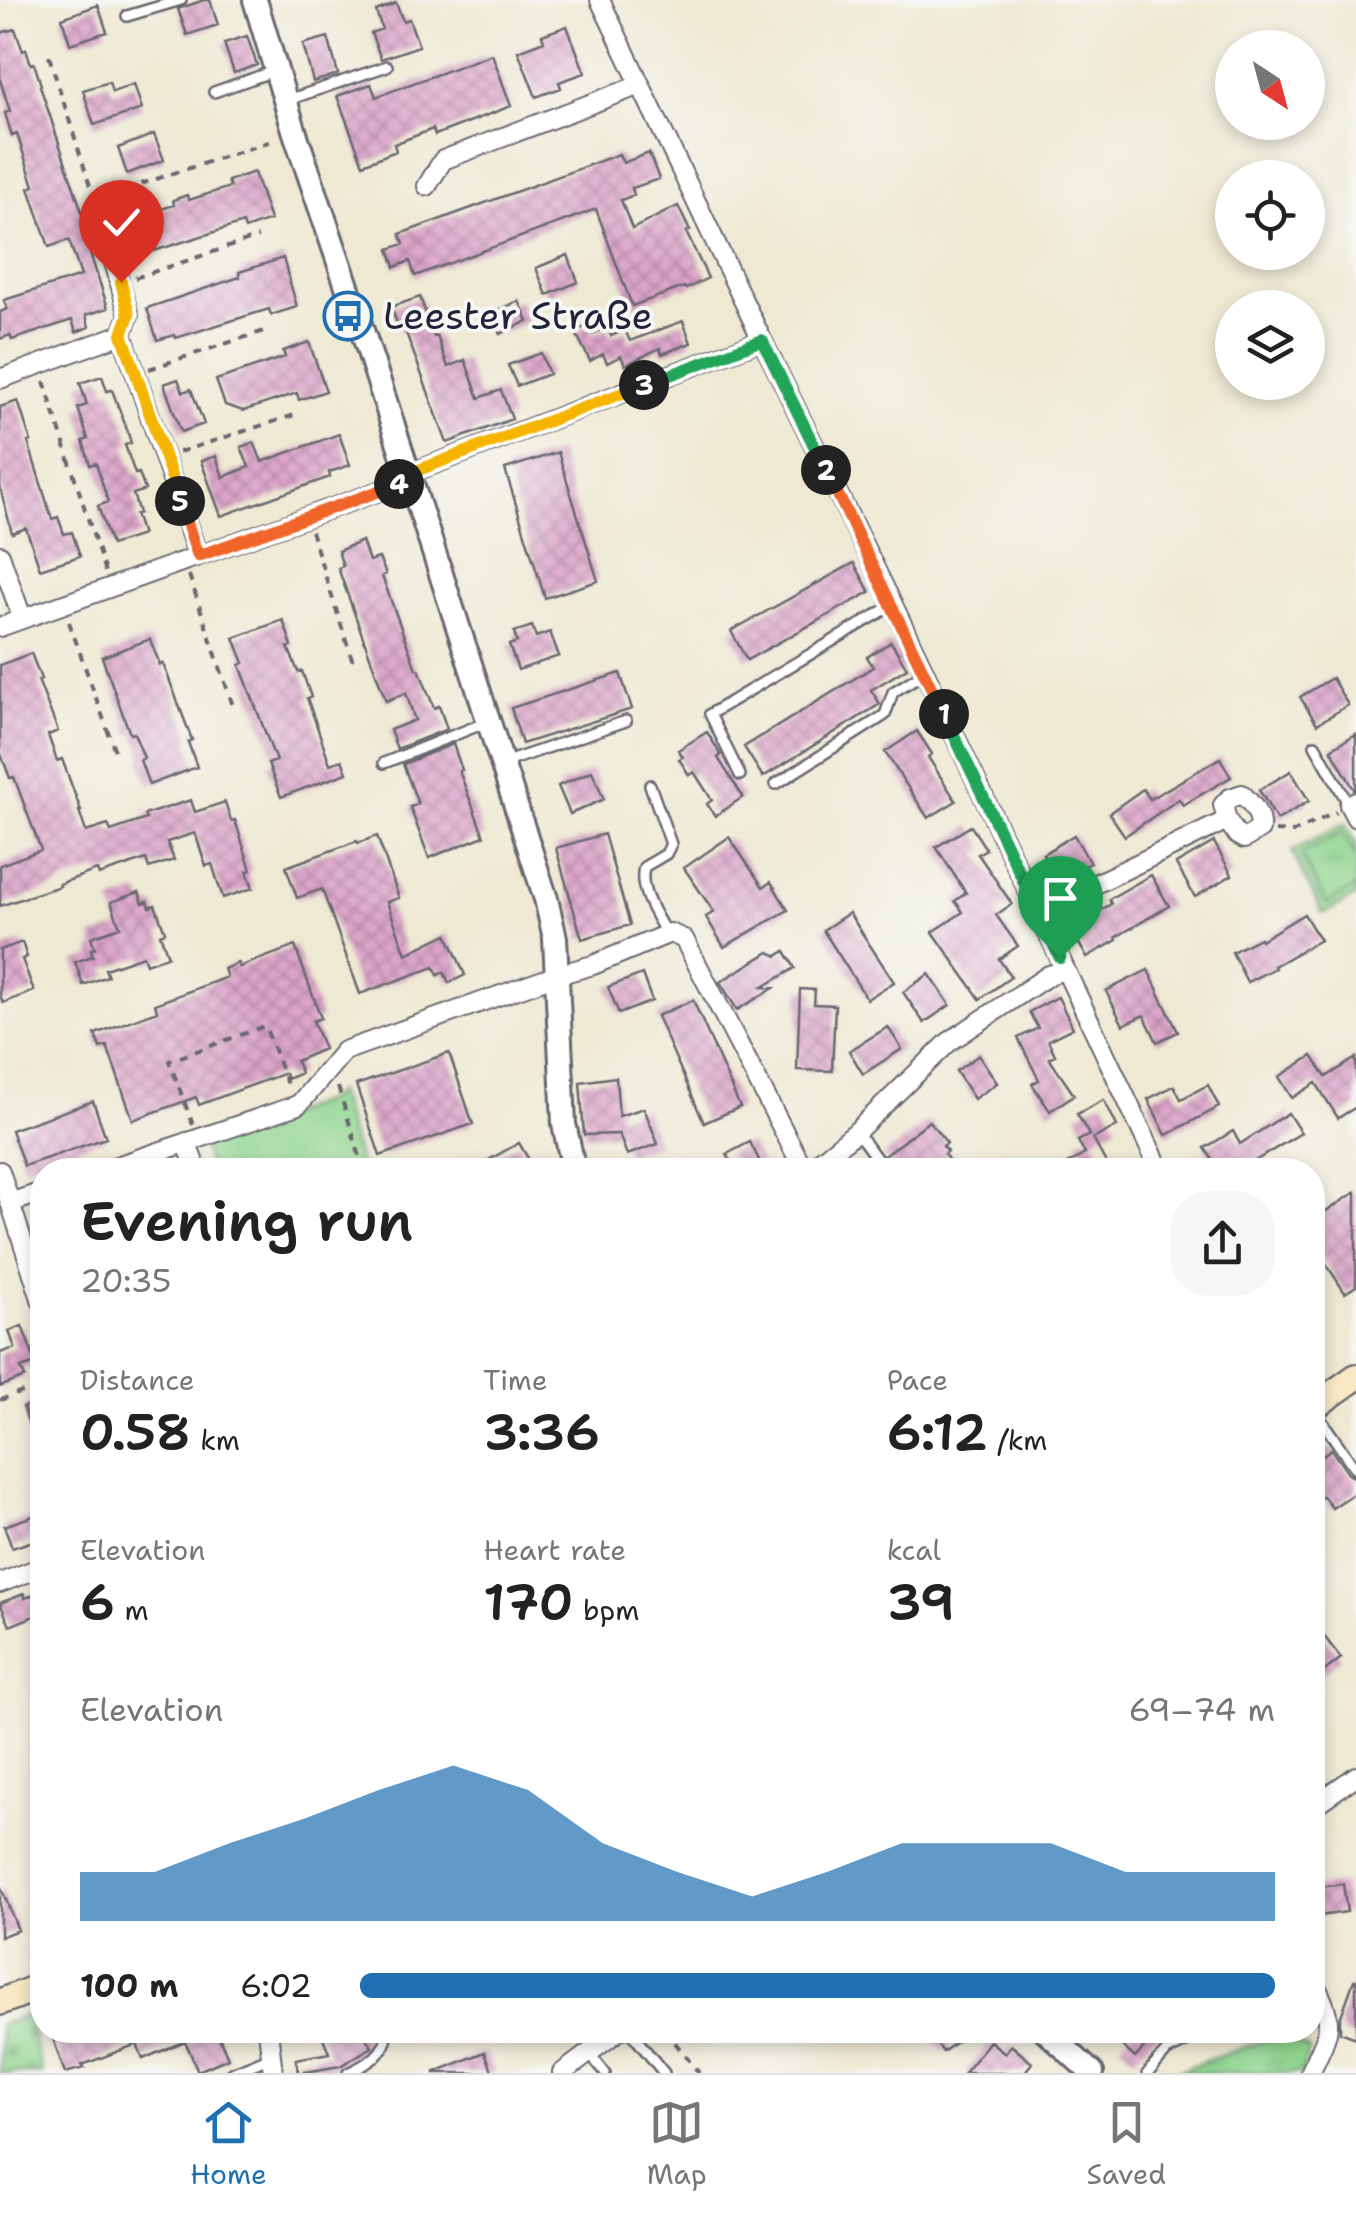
<!DOCTYPE html>
<meta charset="utf-8">
<style>
:root{--surface:#fff;--page:#f6f6f6;--text:#222;--muted:#767676;--line:#e0e0e0;--accent:#1f6fb2}
body{margin:0;font-family:"Shantell Sans",sans-serif;background:var(--page);color:var(--text);height:100vh;display:flex;flex-direction:column;font-size:38px;white-space:nowrap}
*{box-sizing:border-box;margin:0}
p{font-size:32px;color:var(--muted)}
.icon{flex:none;width:55px;height:55px;fill:none;stroke:currentColor;stroke-width:2;stroke-linecap:round;stroke-linejoin:round}
.map{position:relative;flex:1;overflow:hidden}
.side{position:absolute;left:30px;top:1158px;width:1295px;height:885px;display:flex;flex-direction:column;background:var(--surface);border-radius:40px;box-shadow:0 5px 15px #0003}
.side>*{flex:none}
.needle{width:65px;rotate:144deg}
.buttons{position:absolute;left:1215px;top:30px;display:grid;gap:20px}
.buttons a{display:grid;place-items:center;width:110px;height:110px;border-radius:50%;background:var(--surface);box-shadow:0 5px 15px #0003;font-size:50px}
.pin{position:absolute;display:grid;place-items:center;width:85px;height:85px;color:#fff;margin:-102px -42px;border-radius:50% 50% 50% 0;rotate:-45deg;box-shadow:0 0 10px #0007}
.pin .icon{rotate:45deg}
.km{position:absolute;width:50px;height:50px;margin:-25px;border-radius:50%;background:#222;color:#fff;font-size:28px;line-height:50px;text-align:center}
.round{display:grid;place-items:center;flex:none;width:105px;height:105px;border-radius:40px;background:var(--page)}
.head{display:flex;align-items:center;justify-content:space-between;height:170px;padding:0 50px}
h1{font-size:55px;font-weight:600;line-height:75px}
.metrics{display:grid;grid-template-columns:repeat(3,1fr);gap:15px;height:170px;padding:10px 50px}
.metrics div{display:grid;align-content:center}
.metrics b{font-size:50px;font-weight:600}
.metrics small{font-size:28px;font-weight:400}
.metrics p{font-size:28px}
.chart{height:280px;padding:20px 50px}
.chart p{display:flex;justify-content:space-between}
.chart svg{width:100%;height:180px;margin-top:10px;fill:var(--accent);opacity:.7}
ul{padding:0 50px;list-style:none;font-size:32px}
li{display:grid;grid-template-columns:160px 120px 1fr;align-items:center;height:75px}
li i{height:25px;border-radius:12px;background:var(--accent)}
.tabs{display:flex;justify-content:space-around;align-items:center;height:140px;border-top:2px solid var(--line);background:var(--surface);font-size:28px;color:var(--muted)}
.tabs a{display:grid;justify-items:center;gap:5px}
.tabs .active{color:var(--accent)}
.map>svg:first-child{display:block}
</style>
<div class="map">
<svg width="1356" height="2073" viewBox="0 0 1356 2073">
<defs>
<pattern id="cemetery-stones" width="16" height="16" patternUnits="userSpaceOnUse" patternTransform="scale(2.5)"><rect width="16" height="16" fill="#8fd58f"/><path d="M2 7V4a2 2 0 0 1 4 0v3zM10 15v-3a2 2 0 0 1 4 0v3z" fill="#7bb77c"/></pattern>
<pattern id="park-tufts" width="24" height="20" patternUnits="userSpaceOnUse" patternTransform="scale(2.5)"><rect width="24" height="20" fill="#8fd58f"/><path d="M3 7l-1-3M5 7V3M7 7l1-3M15 17l-1-3M17 17v-4M19 17l1-3" fill="none" stroke="#7bb77c"/></pattern>
<pattern id="building-cross-hatch" width="8" height="8" patternUnits="userSpaceOnUse" patternTransform="scale(2.5)"><rect width="8" height="8" fill="#dda6ca"/><path d="M0 0l8 8M0 8l8-8" fill="none" stroke="#b387a5"/></pattern>
</defs>
<rect width="100%" height="100%" fill="#f6f6f2"/>
<filter id="ink" filterUnits="userSpaceOnUse"><feTurbulence type="fractalNoise" baseFrequency=".01" numOctaves="2"/><feDisplacementMap in="SourceGraphic" scale="20" xChannelSelector="R" yChannelSelector="G"/><feConvolveMatrix kernelMatrix="1 2 1 2 8 2 1 2 1" color-interpolation-filters="sRGB"/></filter>
<filter id="wash" filterUnits="userSpaceOnUse"><feTurbulence type="fractalNoise" baseFrequency=".0048" numOctaves="4" result="noise"/><feDisplacementMap in="SourceGraphic" scale="40" xChannelSelector="R" yChannelSelector="G"/><feGaussianBlur stdDeviation="2.25" result="paint"/><feColorMatrix in="noise" values="0 0 0 0 0 0 0 0 0 0 0 0 0 0 0 0 0 1.4 0 .05"/><feComposite in="paint" operator="in"/></filter>
<g filter="url(#wash)">
<rect width="100%" height="100%" fill="#eee9d3"/>
<path fill="#8fd58f" stroke="#587c65" stroke-width="2.5" d="M1345,824l11,19v53l-33,18 -31,-63z
M337,1092l25,78h-151l-9,-25 126,-45z"/>
<path fill="url(#cemetery-stones)" stroke="#587c65" stroke-width="2.5" d="M28,2015l14,58h-42v-48z"/>
<path fill="url(#park-tufts)" stroke="#587c65" stroke-width="2.5" d="M1342,833l14,24v30l-30,17 -25,-50z
M1282,2034l28,16 -9,23h-129z"/>
<g id="blocks">
<path fill="url(#building-cross-hatch)" d="M204,0h6l8,25 -31,10 -9,-26z
M396,3l7,18 6,-2 10,27 -38,13 -10,-26 11,-4 -6,-18z
M98,5l9,27 -37,12 -8,-26z
M567,26l18,47 -26,9 2,6 -25,9 -18,-46 26,-10 -2,-6z
M15,29l8,22 3,-2 5,15 3,-1 7,22 -1,1 49,147 -5,2 24,73 -22,7 3,12 -13,5 -4,-12 -60,20 -2,-5 -10,4v-27l7,-3 -3,-9 77,-24 -12,-36 -20,7 -20,-59 5,-2 -17,-52 -5,2 -7,-23 5,-2 -10,-31v-47z
M247,36l10,29 -23,8 -10,-30z
M328,37l10,37 -25,8 -10,-38z
M492,54l19,52 -76,29 -2,-6 -39,15 2,7 -33,13 -26,-68 34,-12 5,13z
M109,82l3,10 22,-8 8,25 -48,16 -11,-35z
M154,134l10,26 -37,14 -9,-26z
M649,153l10,26 -27,9 2,7 -13,5 11,29 46,-23 12,25 -4,1 22,46 -22,11 -2,-2 -52,19 -36,-97 -181,67 -5,-15 -15,6 -6,-18 15,-5 -4,-10 219,-80 4,9z
M254,172l16,48 -25,9 -2,-6 -92,29 -2,-4 -19,6 -8,-23 21,-7 -3,-8 34,-11 -1,-5 14,-5 2,5 41,-13 -2,-6z
M568,255l10,27 -31,13 -11,-27z
M283,258l14,49 -26,8 -2,-6 -93,29 -1,-3 -18,5 -10,-32 93,-31 -1,-5z
M420,297l14,40 3,-1 11,31 17,-7 14,38 22,-8 11,29 -65,24 -42,-113 -5,1 -9,-24z
M519,301l9,20 -28,13 -9,-21z
M683,321l8,22 -29,11 -2,-6 -35,17 -4,-9 -14,7 -4,-9 -13,7 -15,-30 14,-6 4,9 14,-7 4,9 14,-6 5,11z
M309,342l17,49 -27,9 -2,-7 -54,18 -18,-6 -9,-25 69,-23 -2,-6z
M541,353l8,21 -32,12 -9,-21z
M102,376l5,15 5,-1 14,37 5,16 -6,2 10,29 4,-1 6,17 -12,4 6,19 -4,1 7,21 -31,10 -13,-39 10,-4 -12,-39 -6,2 -7,-24 5,-2 -10,-31 9,-3 -7,-22z
M178,379l5,13 8,-3 13,35 -23,8 -17,-48z
M18,401l13,40 -3,1 24,77 6,-2 6,17 8,-2 8,24 -40,13 -14,-41 -14,5 -12,-46v-80z
M339,434l11,31 -21,7 1,5 -109,39 -20,-55 15,-5 7,21 26,-10 -8,-20 13,-5 8,20z
M558,452l40,129 -53,17 -40,-129z
M362,541l7,20 10,-3 7,16 -4,2 34,93h3l15,39 5,-2 8,23 -50,20 -7,-19 25,-10 -9,-27 -20,8 -48,-133 5,-2 -5,-15z
M854,563l16,29 -123,68 -16,-29z
M283,620l9,26 -4,1 10,25 4,-1 9,26 -4,1 23,66 12,-4 5,13 -66,24 -13,-33 8,-3 -36,-96 4,-2 -10,-25z
M532,626l4,11 14,-5 9,24 -41,14 -9,-25 8,-3 -3,-10z
M150,639l10,26 3,-2 29,77 -4,2 9,25 -48,18 -9,-25 4,-2 -10,-25 -4,1 -28,-77z
M891,642l16,26 -36,22 9,14 -117,73 -19,-30 129,-80 -6,-10z
M31,653l10,26 -3,1 20,51 -10,4 9,26 5,-2 19,52h-2l7,21 22,-7 3,6 35,-12 -2,-4 47,-15 4,12 30,-10 6,19 4,-1 16,50 -4,1 6,17 -30,10 -11,-34 -6,2 -11,-33 -28,9 7,18 -25,8 -3,-9 -47,16 -2,-5 -38,14 1,2 -60,20v-41l41,-15 -27,-73 -4,1 -10,-26v-87z
M620,673l12,36 -110,35 -11,-36z
M1332,678l16,27 -31,19 -17,-27z
M917,731l15,23 -4,3 28,44 -28,17 -43,-66z
M707,732l14,23 -3,3 25,39 -28,19 -8,-12 5,-4 -18,-28 -5,3 -10,-16 4,-2 -5,-7z
M1356,734v55h-2l-23,-40z
M453,744l9,26 -3,1 25,65 -55,22 -19,-51 8,-3 -15,-40z
M1220,758l11,19 -48,28 -4,-6 -54,37 -16,-23 34,-24 7,10z
M592,771l12,28 -34,15 -12,-28z
M1291,771l18,30 -32,19 -18,-30z
M971,826l15,23 -8,5 34,50 -16,11 22,31 -19,13 12,18 -31,22 -47,-67 30,-20 -8,-11 11,-8 -30,-46z
M604,834l26,91 -48,14 -26,-91z
M1074,835l16,28 -31,18 -16,-27z
M377,836l22,62 -12,4 19,52 41,-20 18,41 -16,8 -5,-11 -6,3 -4,-8 -74,27 -38,-105 -25,9 -11,-31 71,-26 1,2z
M729,837l34,50 8,-5 17,28 -64,37 -18,-30 8,-5 -30,-44z
M1214,842l18,33 -37,22 -19,-33z
M1151,875l18,31 -53,31 1,3 -30,17 -17,-28 41,-25 -2,-5z
M139,892l4,11 5,-2 2,6 5,-2 10,27 -5,2 8,22 -22,8 -3,-8 -38,13 3,7 -25,9 -8,-23 18,-6 -2,-7 4,-1 -4,-11 29,-10 -9,-25z
M849,913l45,69 -27,17 -44,-69z
M1304,914l16,26 -46,26 1,2 -28,14 -15,-30 28,-14 1,2z
M22,942l5,15 -5,2 12,32 -31,12 -3,-8v-45z
M295,946l26,72 -8,3 11,28 -28,12 5,12 -14,6 -2,-6 -86,32 -3,-8 -63,23 -26,-74 -7,2 -5,-14 62,-23 -2,-7 72,-27 -3,-8 14,-6 1,4z
M785,951l10,17 -32,19 11,1 -37,22 -17,-28 49,-30 8,4z
M1148,970l30,62 -21,10 -13,-27 -21,10 -17,-34z
M642,974l10,27 -33,13 -11,-27z
M929,974l21,31 -26,18 -21,-31z
M800,989l15,1 -1,14 21,1 -3,66 -35,-1z
M1058,997l15,31 -25,12 7,15 -6,3 25,37 -24,16 -18,-27 7,-4 -21,-42 20,-10 -9,-16z
M693,1000l47,107 -36,16 -47,-107z
M888,1027l14,22 -39,25 -14,-23z
M449,1053l24,71 -93,32 -24,-71z
M979,1055l18,28 -23,16 -18,-28z
M1312,1056l14,21 30,-19v49l-18,11 -22,-35 -24,15 -13,-21z
M616,1077l3,39 25,-8 14,36 -31,11 -8,-21 -35,1 -4,-53z
M1208,1085l11,22 -53,28 -18,-36 26,-13 7,13z
M1104,1100l13,26 -24,13 17,31h-54l29,-16 -7,-13 11,-6 -12,-21z
M93,1101l13,37 -82,28 -13,-36z
M1288,1113l13,20 -61,37h-21l-14,-22 28,-17 7,13z
M929,1121l18,22 -4,3 4,5 -3,3 12,16h-60l-12,-14z
M750,1142l12,24 -8,4h-19l-8,-16z
M519,1143l16,27h-64z
M1356,1192v94l-11,7 -33,-51v-22z
M22,1326l14,37 -15,5 4,9 -25,10v-34l15,-5 -6,-17z
M42,1400v58h-2l-17,-51z
M1312,1440l11,15 8,-6 18,26 7,3v14l-24,16 -9,-12 -11,7z
M42,1513v25l-30,10 -8,-22z
M42,1592v21l-32,13 -10,-23 24,-9 1,4z
M1312,1621l29,37 -29,23z
M1343,1884l4,28 -35,5v-29z
M0,1885l18,45 -18,7z
M1354,1980h2v58l-16,-6v-13z
M50,2030h166l12,28 -30,13 -13,-30 -42,18 -6,-15 -55,21 2,3 -19,5z
M320,2030h41l11,17 -32,19 -41,7 -3,-14 33,-6z
M926,2030h46l-29,22z
M1134,2030h26l-25,28 -15,-14z
M990,2041l15,12 6,-8 21,18 -8,10h-60z
M485,2052l8,21h-58v-1z"/>
</g>
</g>
<g filter="url(#ink)">
<use href="#blocks" fill-opacity="0" stroke="#696870" stroke-width="2.5"/>
<g fill="none" stroke-linecap="round" stroke-linejoin="round">
<g stroke="#696870" stroke-width="14">
<path id="service" d="M127,16l54,-16
M214,92l60,-21
M288,100l99,-34
M1315,745l34,60
M506,762l120,-41
M384,763l103,-41
M740,775l-30,-61 183,-109
M776,784l109,-69 8,-23 31,-19
M650,785l21,59 -5,10 -22,13c-6,23 12,48 23,68
M857,1132l28,38
M1315,1411l41,59
M629,2030l35,43
M589,2053l16,20
M232,2073l39,-16
M348,2073c19,-9 39,-19 40,-43
M1148,2073l19,-22 44,-21"/>
</g>
<g stroke="#696870" stroke-width="22">
<path id="minor" d="M600,0l162,340 131,265 267,565
M427,186l16,-26 197,-75
M108,241l21,74 -7,19
M0,379l122,-45 76,222
M408,474l354,-134
M0,555l22,63
M0,627l410,-147
M1356,801l-7,4 7,13
M1038,912l189,-92 10,15 7,4 16,-10c1,-15 -7,-24 -18,-35l-12,4 -7,7 4,15
M186,1142l11,28
M105,1170l190,-64 5,-3 44,-52 213,-76 36,-10 77,-32 14,6 120,231
M809,1170l47,-38 93,-90 100,-67 16,-5
M0,1171l42,131
M10,1203l32,-11
M0,1583l42,-16
M1312,1807l44,-31
M268,2030l5,43
M562,2073l58,-43
M1310,2073c21,-46 26,-47 2,-95"/>
</g>
<g stroke="#696870" stroke-width="28">
<path id="tertiary" d="M255,0l40,133 70,206 181,560 9,39 9,186 10,46
M1045,2030l47,43"/>
</g>
<g stroke="#696870" stroke-width="30">
<path id="secondary" d="M1312,1408l44,-31
M0,2002l42,-16"/>
</g>
<path stroke="#696870" stroke-width="4" stroke-dasharray="8 8" stroke-linecap="butt" d="M49,56l54,171
M95,199l180,-59
M135,278l123,-41
M149,369l121,-40
M44,381l61,191
M179,452l122,-39
M311,531l42,131
M189,575l44,131
M69,622l47,132
M1275,831l19,1 42,-20
M338,1087l26,83
M193,1125l-24,-64 96,-35 23,61
M0,1400l42,-15
M665,2030l34,43"/>
<use href="#service" stroke="#fff" stroke-width="9"/>
<use href="#minor" stroke="#fff" stroke-width="18"/>
<use href="#tertiary" stroke="#fff" stroke-width="22"/>
<use href="#secondary" stroke="#f8e8c3" stroke-width="25"/>
</g>
</g>
<g fill="none" stroke-linecap="round" stroke-linejoin="round" filter="url(#ink)">
<g stroke="#fff" stroke-width="20">
<path id="split-1" d="M944,714l116,244"/>
</g>
<g stroke="#fff" stroke-width="20">
<path id="split-2" d="M826,470l118,244"/>
</g>
<g stroke="#fff" stroke-width="20">
<path id="split-3" d="M644,385l118,-45 64,130"/>
</g>
<g stroke="#fff" stroke-width="20">
<path id="split-4" d="M399,484l11,-4 -2,-6 236,-89"/>
</g>
<g stroke="#fff" stroke-width="20">
<path id="split-5" d="M180,501l18,55 201,-72"/>
</g>
<g stroke="#fff" stroke-width="20">
<path id="split-6" d="M121,282l8,33 -7,19 58,167"/>
</g>
<use href="#split-1" stroke="#22a559" stroke-width="12"/>
<use href="#split-2" stroke="#f0652b" stroke-width="12"/>
<use href="#split-3" stroke="#22a559" stroke-width="12"/>
<use href="#split-4" stroke="#f5b400" stroke-width="12"/>
<use href="#split-5" stroke="#f0652b" stroke-width="12"/>
<use href="#split-6" stroke="#f5b400" stroke-width="12"/>
</g>
<defs>
<g id="bus-ring" transform="scale(2.5)"><circle r="9.5" fill="#f6f6f2" stroke="#1f6fb2" stroke-width="1.5"/><path d="M-5-6H5V4H4V6H2V4H-2V6H-4V4H-5ZM-3.5-4V0h7V-4ZM-3.5 1.2v1.5H-2V1.2ZM2 1.2v1.5H3.5V1.2Z" fill="#1f6fb2"/></g>
</defs>
<g fill-rule="evenodd">
<use href="#bus-ring" x="348" y="316"/>
</g>
<g text-anchor="middle" stroke-width="8" stroke-linejoin="round" paint-order="stroke">
<g font-size="38" fill="#22223b" stroke="#f6f6f2" text-anchor="start">
<text x="383" y="329">Leester Straße</text>
</g>
</g>
</svg>
<div class="buttons">
<a><svg class="needle" viewBox="-14 -14 28 28"><path d="M0-13l5 13h-10z" fill="#e53935"/><path d="M0 13l5-13h-10z" fill="#767676"/></svg></a>
<a><svg class="icon" aria-label="locate" viewBox="0 0 24 24"><circle cx="12" cy="12" r="6"/><path d="M12 2v4M12 18v4M2 12h4M18 12h4"/></svg></a>
<a><svg class="icon" aria-label="layers" viewBox="0 0 24 24"><path d="M12 4l9 5-9 5-9-5zM3 14l9 5 9-5"/></svg></a>
</div>
<div class="pin" style="left:1060px;top:958px;background:#1e9e55"><svg class="icon" aria-label="arrive" viewBox="0 0 24 24"><path d="M6 21V4h12l-3 4 3 4H6"/></svg></div>
<div class="pin" style="left:121px;top:282px;background:#d93025"><svg class="icon" aria-label="check" viewBox="0 0 24 24"><path d="M5 12l5 5 9-10"/></svg></div>
<b class="km" style="left:944px;top:714px">1</b>
<b class="km" style="left:826px;top:470px">2</b>
<b class="km" style="left:644px;top:385px">3</b>
<b class="km" style="left:399px;top:484px">4</b>
<b class="km" style="left:180px;top:501px">5</b>
<section class="side">
<div class="head"><div><h1>Evening run</h1><p>20:35</p></div><a class="round"><svg class="icon" aria-label="share" viewBox="0 0 24 24"><path d="M12 15V3M7 8l5-5 5 5M5 13v7h14v-7"/></svg></a></div>
<div class="metrics">
<div><p>Distance</p><b>0.58<small> km</small></b></div>
<div><p>Time</p><b>3:36</b></div>
<div><p>Pace</p><b>6:12<small> /km</small></b></div>
</div>
<div class="metrics">
<div><p>Elevation</p><b>6<small> m</small></b></div>
<div><p>Heart rate</p><b>170<small> bpm</small></b></div>
<div><p>kcal</p><b>39</b></div>
</div>
<div class="chart"><p><span>Elevation</span>69–74 m</p>
<svg viewBox="0 0 160 44" preserveAspectRatio="none"><path d="M0 44V32L10 32L20 25L30 19L40 12L50 6L60 12L70 25L80 32L90 38L100 32L110 25L120 25L130 25L140 32L150 32L160 32V44z"/></svg>
</div>
<ul>
<li><b>100 m</b>6:02<i style="width:100%"></i></li>
</ul>
</section>
</div>
<nav class="tabs">
<a class="active"><svg class="icon" aria-label="home" viewBox="0 0 24 24"><path d="M3 11l9-7 9 7M6 9v11h12V9"/></svg>Home</a>
<a><svg class="icon" aria-label="map" viewBox="0 0 24 24"><path d="M3 6l6-2 6 2 6-2v14l-6 2-6-2-6 2zM9 4v14M15 6v14"/></svg>Map</a>
<a><svg class="icon" aria-label="saved" viewBox="0 0 24 24"><path d="M7 4h10v16l-5-4-5 4z"/></svg>Saved</a>
</nav>
